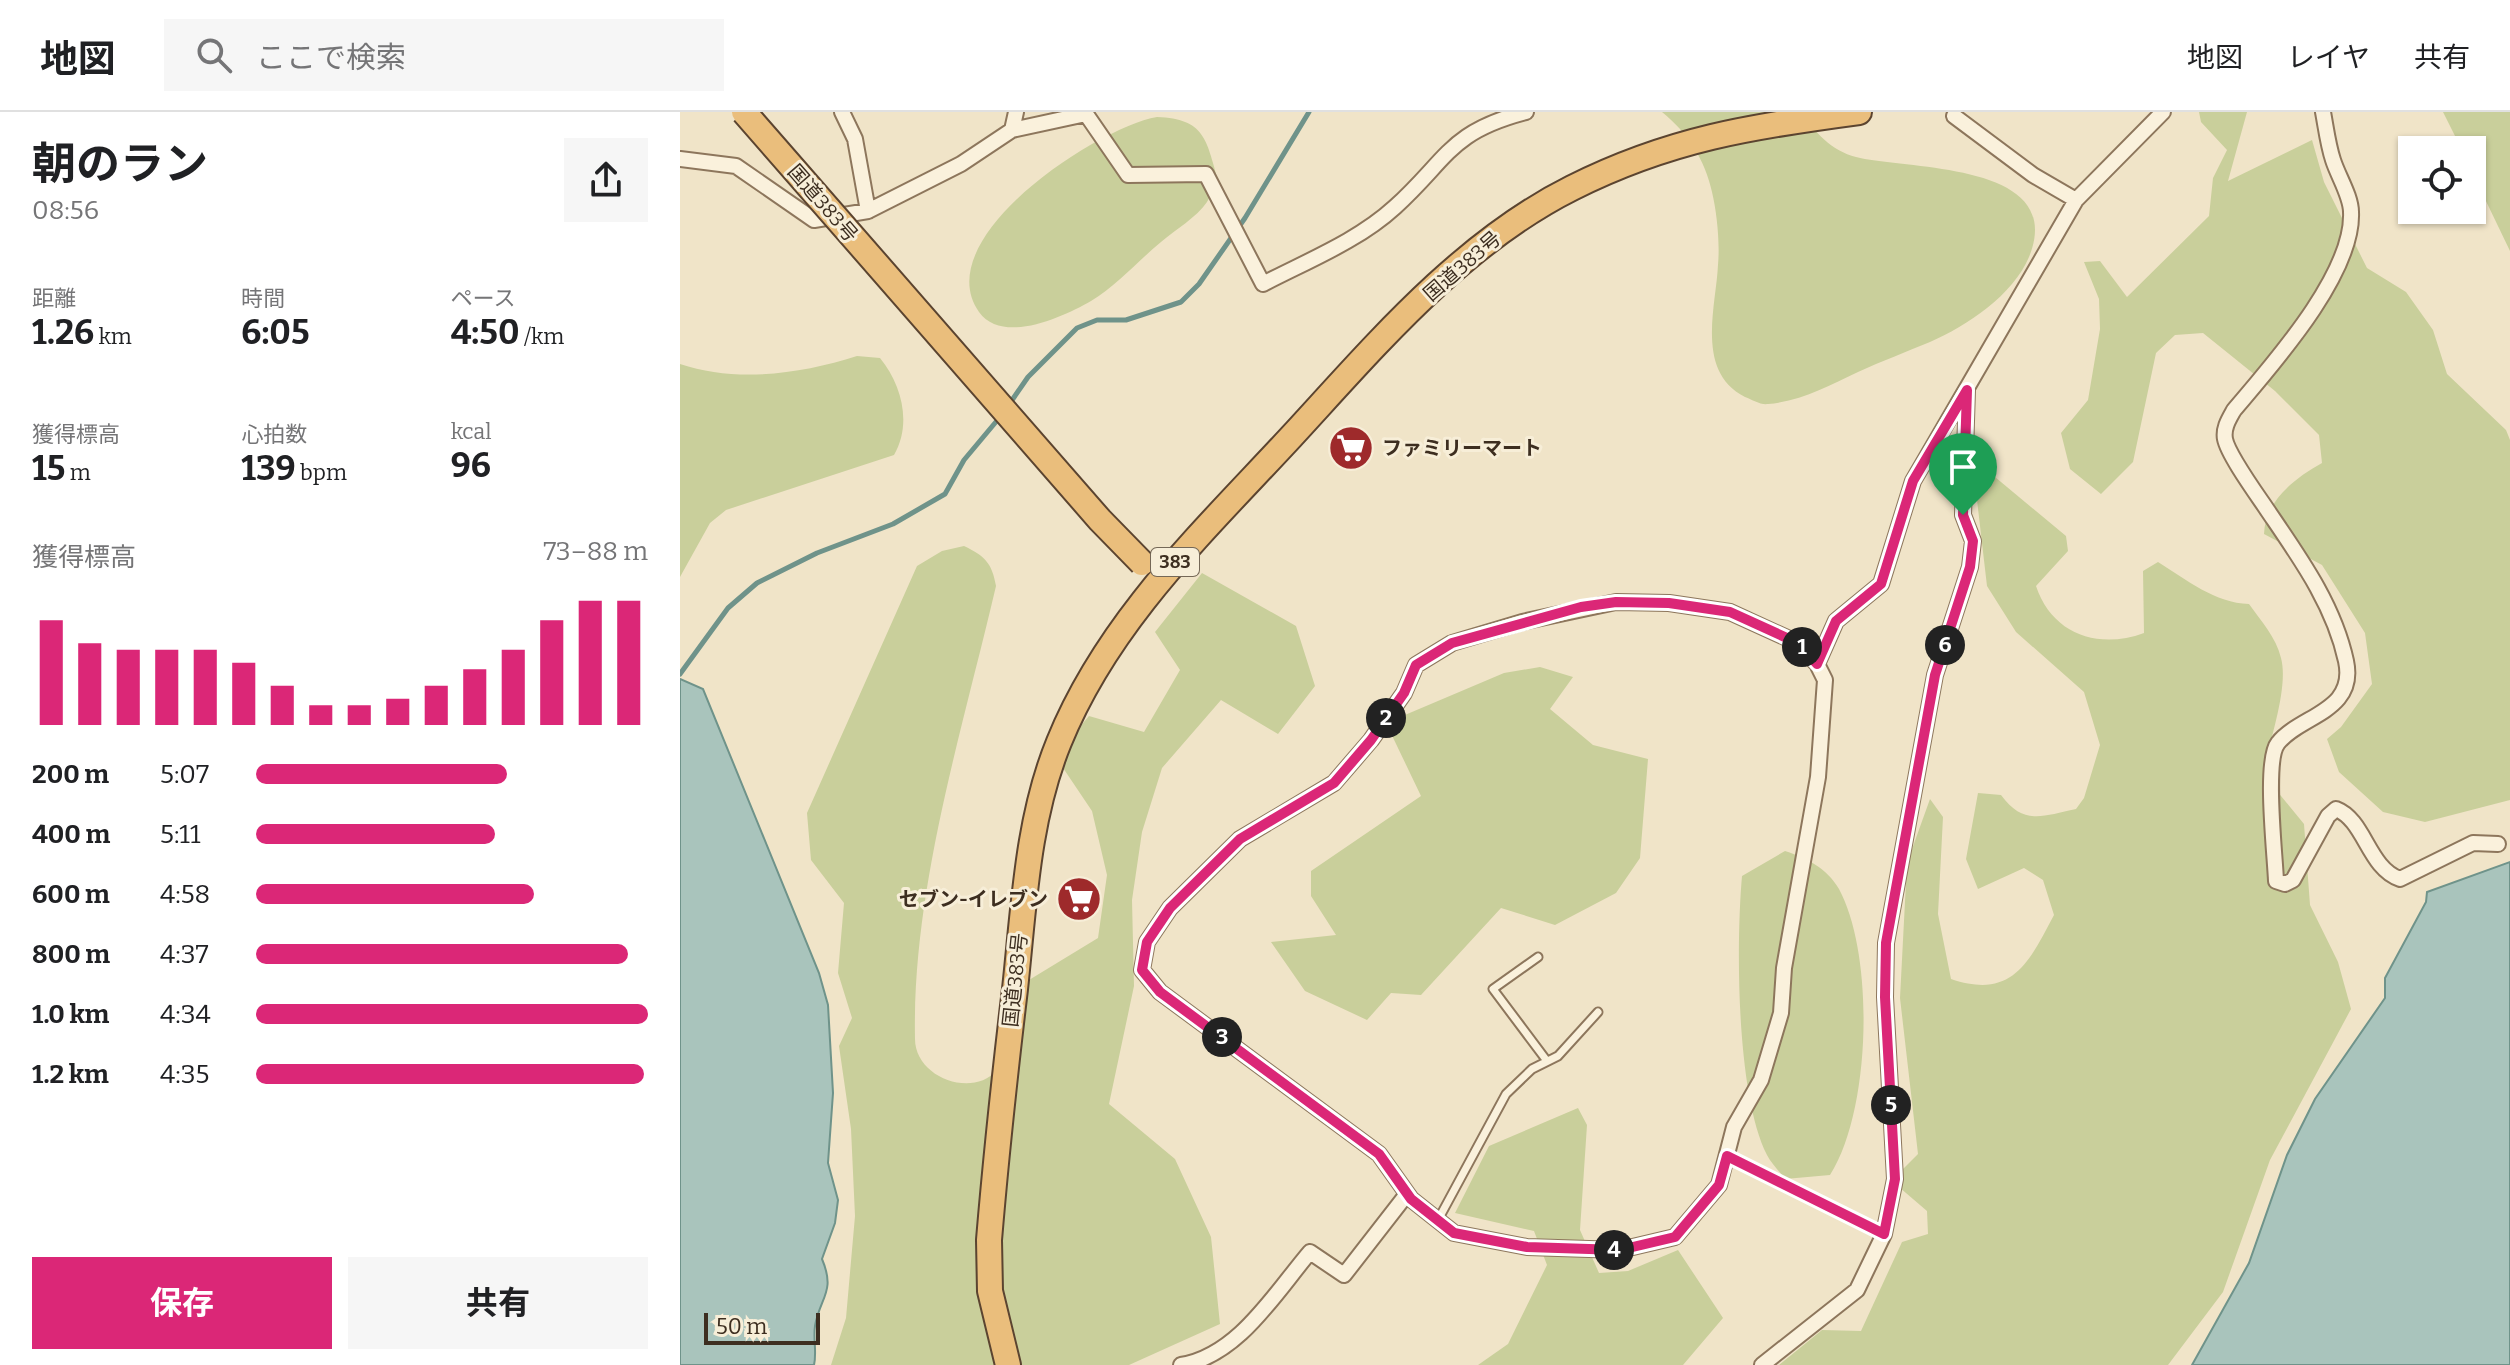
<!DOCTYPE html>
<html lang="ja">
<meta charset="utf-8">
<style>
:root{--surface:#fff;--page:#f6f6f6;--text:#202124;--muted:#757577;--line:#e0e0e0;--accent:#db2777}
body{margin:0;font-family:Bitter,"Noto Sans JP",serif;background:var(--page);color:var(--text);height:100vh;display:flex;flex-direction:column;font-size:30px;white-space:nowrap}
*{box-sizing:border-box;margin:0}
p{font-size:26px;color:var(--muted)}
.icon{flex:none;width:44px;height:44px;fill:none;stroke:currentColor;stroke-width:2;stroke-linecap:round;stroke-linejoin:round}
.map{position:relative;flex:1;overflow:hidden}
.panel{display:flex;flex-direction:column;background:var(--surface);width:680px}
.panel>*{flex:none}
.controls{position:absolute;left:1718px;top:24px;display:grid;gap:16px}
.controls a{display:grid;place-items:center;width:88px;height:88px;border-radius:0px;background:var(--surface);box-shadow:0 2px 6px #0004;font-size:40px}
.scale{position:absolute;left:24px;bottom:20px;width:116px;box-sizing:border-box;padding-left:8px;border:4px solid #3d2e20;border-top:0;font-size:22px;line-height:28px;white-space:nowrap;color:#3d2e20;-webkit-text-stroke:6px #f7eed8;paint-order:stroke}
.pin{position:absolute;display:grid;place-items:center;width:68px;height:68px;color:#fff;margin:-82px -34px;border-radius:50% 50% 50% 0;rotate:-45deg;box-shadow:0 0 8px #0007}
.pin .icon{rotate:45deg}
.km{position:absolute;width:40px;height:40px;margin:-20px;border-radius:50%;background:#222;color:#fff;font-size:22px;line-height:40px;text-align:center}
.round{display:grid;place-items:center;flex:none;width:84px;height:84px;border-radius:0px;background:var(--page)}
.head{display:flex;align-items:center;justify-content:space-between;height:136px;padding:0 32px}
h1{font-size:44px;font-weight:700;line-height:60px}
.metrics{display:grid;grid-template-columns:repeat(3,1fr);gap:12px;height:136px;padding:8px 32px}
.metrics div{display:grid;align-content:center}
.metrics b{font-size:34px;font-weight:700}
.metrics small{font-size:22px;font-weight:400}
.metrics p{font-size:22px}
.chart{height:224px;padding:16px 32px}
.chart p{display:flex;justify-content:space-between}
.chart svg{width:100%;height:144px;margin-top:8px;stroke:var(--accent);stroke-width:6}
.action{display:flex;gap:16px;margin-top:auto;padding:16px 32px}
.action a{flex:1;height:92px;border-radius:0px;background:var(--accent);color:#fff;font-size:32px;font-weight:700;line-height:92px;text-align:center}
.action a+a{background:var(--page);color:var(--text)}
ul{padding:0 32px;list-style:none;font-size:26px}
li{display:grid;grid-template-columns:128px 96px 1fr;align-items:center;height:60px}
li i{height:20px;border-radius:10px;background:var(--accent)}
header{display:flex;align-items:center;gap:48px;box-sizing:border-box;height:112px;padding:0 40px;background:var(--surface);border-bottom:2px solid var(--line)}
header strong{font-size:38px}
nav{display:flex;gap:44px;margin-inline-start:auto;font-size:28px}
.search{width:560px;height:72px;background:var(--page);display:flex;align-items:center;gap:20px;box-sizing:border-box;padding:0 28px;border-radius:0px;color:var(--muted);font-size:30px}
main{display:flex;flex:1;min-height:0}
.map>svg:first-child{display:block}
</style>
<header>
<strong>地図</strong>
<div class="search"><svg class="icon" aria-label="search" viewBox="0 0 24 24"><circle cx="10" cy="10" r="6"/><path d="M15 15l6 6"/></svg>ここで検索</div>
<nav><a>地図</a><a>レイヤ</a><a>共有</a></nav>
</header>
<main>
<section class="panel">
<div class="head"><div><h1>朝のラン</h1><p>08:56</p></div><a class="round"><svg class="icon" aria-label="share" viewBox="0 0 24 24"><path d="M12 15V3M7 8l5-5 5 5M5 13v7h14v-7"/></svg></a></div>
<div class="metrics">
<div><p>距離</p><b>1.26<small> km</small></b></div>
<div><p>時間</p><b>6:05</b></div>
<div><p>ペース</p><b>4:50<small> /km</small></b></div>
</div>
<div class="metrics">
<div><p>獲得標高</p><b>15<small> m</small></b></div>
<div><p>心拍数</p><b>139<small> bpm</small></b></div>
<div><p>kcal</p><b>96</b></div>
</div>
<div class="chart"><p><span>獲得標高</span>73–88 m</p>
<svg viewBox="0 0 160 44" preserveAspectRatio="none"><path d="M5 44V12M15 44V19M25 44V21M35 44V21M45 44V21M55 44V25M65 44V32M75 44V38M85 44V38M95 44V36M105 44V32M115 44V27M125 44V21M135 44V12M145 44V6M155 44V6"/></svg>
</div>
<ul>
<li><b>200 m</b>5:07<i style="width:64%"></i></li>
<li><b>400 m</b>5:11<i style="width:61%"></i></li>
<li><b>600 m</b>4:58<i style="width:71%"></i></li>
<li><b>800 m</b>4:37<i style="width:95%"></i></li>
<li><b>1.0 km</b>4:34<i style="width:100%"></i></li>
<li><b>1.2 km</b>4:35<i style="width:99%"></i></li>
</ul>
<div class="action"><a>保存</a><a>共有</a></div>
</section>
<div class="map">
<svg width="1830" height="1253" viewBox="0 0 1830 1253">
<rect width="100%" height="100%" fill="#f0e4c8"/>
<path fill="#c9cf9b" d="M982,0h140c12,20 30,39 54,45 50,13 212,4 173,100 -16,38 -62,69 -99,85 -24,10 -48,19 -72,30 -30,14 -56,29 -90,32 -8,1 -15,-4 -23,-7 -50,-25 -29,-90 -27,-132 2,-22 -1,-52 -6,-73 -7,-32 -24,-59 -50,-80z
M1519,0h48l-19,69 84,-41 12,42 43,86 39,24 27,38 14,44 59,56 4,10v360l-85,22 -42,-10 -44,-40 -12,-33 14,-12 31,-43 -7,-51 -43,-68 -58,-31c1,-33 31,-56 58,-71l-3,-28 -44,-44 -72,-58 -28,2 -19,18 -23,109 -32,32 -31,-25 -9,-36 27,-33 12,-71 -1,-30 -15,-37 16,-1 27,36 82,-81 4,-38 14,-28 -26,-28z
M1763,0h67v139l-38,-79v-22h-10z
M477,5c48,2 49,22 61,63 -3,7 -7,15 -11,22 -10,15 -32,28 -46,40 -23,19 -45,44 -70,59 -28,16 -88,44 -112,11 -52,-74 119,-185 178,-195z
M177,244l23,2c22,27 32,66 14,97l-168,55 -16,13 -30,54v-213c56,19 121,10 177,-8z
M1297,350l89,74 2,15 -32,35c16,48 62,64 108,47l-1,-62 15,-9c29,18 57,41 91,42 12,17 27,33 32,54 8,30 -12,84 -18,116l41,50 6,81 28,57 13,47 -81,151 -47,132 -55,73h-389l43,-35 39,1 41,-89 26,-8 -1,-23 -28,-24 4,-18 15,-15 -18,-156 7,-135 23,-64 13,18 -5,97 13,65c62,21 78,-17 103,-64l-11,-35 -19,-12 -46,21 -12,-30 12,-66 23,2c23,31 41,21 75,14l8,-11 16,-53 -16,-53 -68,-60 -29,-46 -10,-86z
M284,434c21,10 28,17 32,40 -34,146 -84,303 -81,453 0,38 57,60 82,31 22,-25 25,-58 32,-90l69,-42 9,-63 -15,-64 -37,-55 34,-40 55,16 36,-62 -25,-38 47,-59 94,53 19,60 -37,48 -57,-34 -59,68 -20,64 -10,68 2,86 -25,118 66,55 36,78 9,87 -91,41h-298l15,-47 9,-102 -4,-87 -12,-83 13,-28 -14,-45 6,-70 -33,-43 -4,-47 110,-247 25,-15z
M860,555l33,10 -23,32 43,36 55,14 -8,99 -24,35 -61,32 -54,-17 -80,87 -30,-2 -24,27 -62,-29 -34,-49 65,-7 -25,-39v-25l110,-75 -35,-73 118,-50z
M1105,739c21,7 42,17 54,38 36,67 32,222 -9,286l-45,4c-6,-8 -14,-16 -18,-24 -31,-61 -31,-211 -25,-279z
M898,996l9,17 -7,105 19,43 29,-2 50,-21 45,68 -40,47h-205l30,-21 39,-79 -13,-34 -79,-18 34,-67z"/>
<path fill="#a9c4bc" stroke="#6f938a" stroke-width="2" d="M0,567l23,10 116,284 9,32 5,88 -5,70 10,37 -3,23 -13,36c14,33 -2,38 -7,67 -2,13 2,26 -1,39h-134z
M1830,750v503h-318l57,-102 38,-108 28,-56 70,-101v-20l41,-76 1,-10z"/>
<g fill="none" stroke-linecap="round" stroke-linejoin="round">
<path stroke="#6f938a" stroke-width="5" d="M328,294l20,-29 49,-49 20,-8h29l55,-18 18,-18 46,-66 64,-106
M0,562l48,-66 29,-25 60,-30 76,-29 52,-30 19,-34 36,-43"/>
<g stroke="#8d765c" stroke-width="11">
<path id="service" d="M858,845l-45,32 54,72
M1047,1044l157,78
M758,1108l68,-126 26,-25 26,-13 40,-44"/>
</g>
<g stroke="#8d765c" stroke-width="18">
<path id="minor" d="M162,0l13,27 13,72
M1643,0c3,16 5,33 10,48 5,16 18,36 18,52 3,62 -79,153 -117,198 -5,9 -11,18 -9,29 3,16 33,57 43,72 32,47 66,94 78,150 11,51 -46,54 -68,82 -14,17 -3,111 -2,138l9,3 8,-4 35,-64 8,-7c29,11 32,59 64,70l73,-36 25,1
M1274,4l79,59 43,25
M332,18l4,-18
M0,47l56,7 78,54 54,-9 93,-47 51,-34 74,-16 42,61 78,-1 57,110c44,-23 95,-43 132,-77 53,-48 54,-75 131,-95
M936,490l53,1 61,9 68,31 19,21 8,16 -7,97 -34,191 -3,45 -20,67 -27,47 -15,58 -44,52 -55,13 -93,-3 -73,-14 -43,-34 -32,-45 -219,-162 -18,-22 5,-28 23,-34 70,-69 94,-56 37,-43 33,-47 12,-28 36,-22 70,-21z
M1137,552l19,-43 45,-37 32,-103 163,-281 87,-88
M501,1253c57,-9 94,-72 129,-113l34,23 63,-81
M1082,1253l95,-75 27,-56 11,-55 -10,-182 1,-54 49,-268 35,-108 3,-26 -10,-26 4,-125"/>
</g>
<g stroke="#5b4430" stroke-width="28">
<path id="trunk" d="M328,1253l-18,-74 -1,-51c7,-84 16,-167 26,-251 9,-82 12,-169 44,-247 49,-121 145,-211 232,-305 83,-90 169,-193 281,-249 97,-49 181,-62 287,-76"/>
</g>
<use href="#service" stroke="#faf1dc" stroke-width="7"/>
<use href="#minor" stroke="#faf1dc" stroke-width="14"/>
<use href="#trunk" stroke="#eabe7c" stroke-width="24"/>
<g stroke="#5b4430" stroke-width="28" stroke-linecap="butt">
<path id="trunk-bridge" d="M64,0l356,408 42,43"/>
</g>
<use href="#trunk-bridge" stroke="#eabe7c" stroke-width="24"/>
</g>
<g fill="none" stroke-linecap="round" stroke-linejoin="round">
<g stroke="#fff" stroke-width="16">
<path id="route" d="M1287,278l-4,125 10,26 -3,26 -35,108 -49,268 -1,54 10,182 -11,55 -157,-78 -8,29 -44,52 -55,13 -93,-3 -73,-14 -43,-34 -32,-45 -219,-162 -18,-22 5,-28 23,-34 70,-69 94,-56 37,-43 33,-47 12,-28 36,-22 129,-36 35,-5 53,1 61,9 68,31 19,21 19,-43 45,-37 32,-103z"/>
</g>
<use href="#route" stroke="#db2777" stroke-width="10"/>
</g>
<defs>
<g id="supermarket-disc" transform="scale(2.3)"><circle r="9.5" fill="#9e2a2b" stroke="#f7eed8"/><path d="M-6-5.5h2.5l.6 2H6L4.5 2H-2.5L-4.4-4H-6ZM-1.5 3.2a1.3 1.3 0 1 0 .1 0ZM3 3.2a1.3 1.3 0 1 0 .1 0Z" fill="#fff"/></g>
</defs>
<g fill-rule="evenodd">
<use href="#supermarket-disc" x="671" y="336"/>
<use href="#supermarket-disc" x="399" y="787"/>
</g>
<g text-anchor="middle" stroke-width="6" stroke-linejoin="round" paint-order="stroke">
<rect fill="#f7eed8" stroke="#756857" stroke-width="2" x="471" y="436" width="48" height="28" rx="6"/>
<g font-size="18" font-weight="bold" fill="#3d2e20">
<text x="495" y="456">383</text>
</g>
<g font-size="20" fill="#3d2e20" stroke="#f7eed8">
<text transform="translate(143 91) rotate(49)" y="7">国道383号</text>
<text transform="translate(782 154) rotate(-41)" y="7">国道383号</text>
<text transform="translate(335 868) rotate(-84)" y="7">国道383号</text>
</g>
<g font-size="20" font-weight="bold" fill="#3d2e20" stroke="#f7eed8" text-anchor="start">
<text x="702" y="343">ファミリーマート</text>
<text x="368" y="794" text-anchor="end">セブン-イレブン</text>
</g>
</g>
</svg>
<div class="controls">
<a><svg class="icon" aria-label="locate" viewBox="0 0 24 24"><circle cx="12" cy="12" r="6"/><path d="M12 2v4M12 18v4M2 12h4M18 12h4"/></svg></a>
</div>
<div class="scale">50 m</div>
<div class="pin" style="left:1283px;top:403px;background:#1e9e55"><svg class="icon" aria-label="arrive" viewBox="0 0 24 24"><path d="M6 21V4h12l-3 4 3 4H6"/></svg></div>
<b class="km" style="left:1122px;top:535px">1</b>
<b class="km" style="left:706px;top:606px">2</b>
<b class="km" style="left:542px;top:925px">3</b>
<b class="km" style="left:934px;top:1138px">4</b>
<b class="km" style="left:1211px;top:993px">5</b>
<b class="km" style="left:1265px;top:533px">6</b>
</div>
</main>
